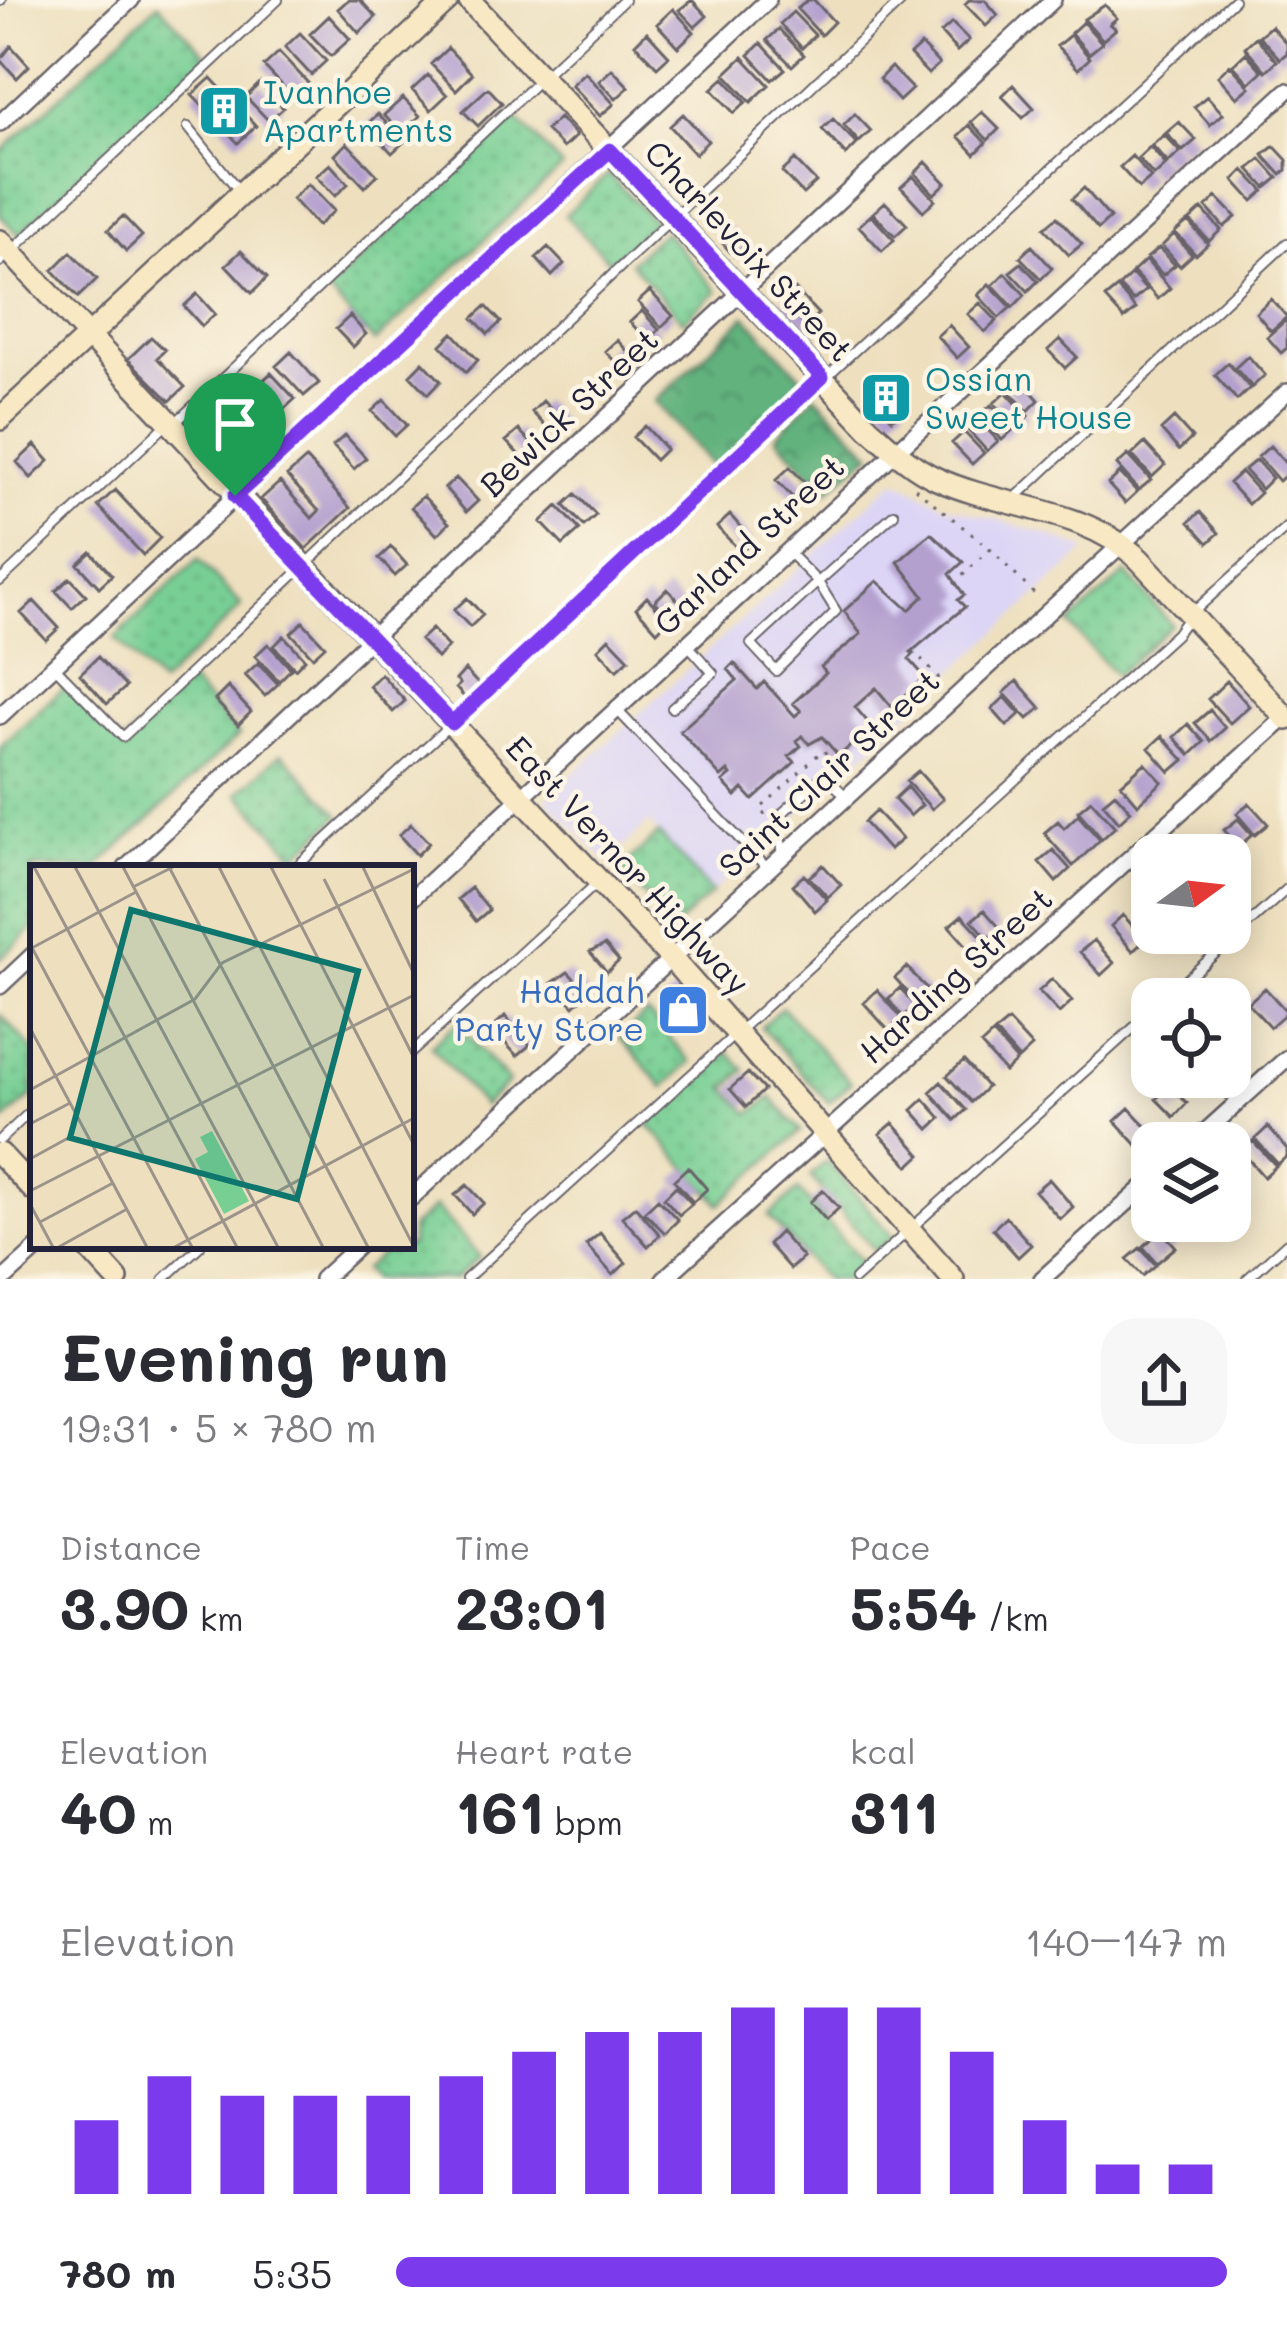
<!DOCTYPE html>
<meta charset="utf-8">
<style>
:root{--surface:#fff;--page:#f7f7f7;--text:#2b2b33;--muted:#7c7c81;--accent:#7c3aed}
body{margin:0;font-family:Mali,sans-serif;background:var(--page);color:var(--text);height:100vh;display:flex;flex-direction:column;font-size:45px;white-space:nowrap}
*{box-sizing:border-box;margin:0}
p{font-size:39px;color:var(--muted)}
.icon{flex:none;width:66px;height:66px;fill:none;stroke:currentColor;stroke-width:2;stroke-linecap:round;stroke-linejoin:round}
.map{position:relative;height:1279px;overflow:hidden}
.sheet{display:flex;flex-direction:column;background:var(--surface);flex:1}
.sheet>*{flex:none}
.needle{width:78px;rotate:75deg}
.controls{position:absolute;left:1131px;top:834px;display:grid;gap:24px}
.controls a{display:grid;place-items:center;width:120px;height:120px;border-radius:24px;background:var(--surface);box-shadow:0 6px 30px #0003;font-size:60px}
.pin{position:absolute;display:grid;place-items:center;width:102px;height:102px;color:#fff;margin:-123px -51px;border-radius:50% 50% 50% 0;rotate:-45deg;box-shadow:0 0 12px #0007}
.pin .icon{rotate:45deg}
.round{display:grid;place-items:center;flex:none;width:126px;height:126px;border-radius:36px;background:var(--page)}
.overview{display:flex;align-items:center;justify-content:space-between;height:204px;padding:0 60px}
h1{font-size:66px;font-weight:800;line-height:90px}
.metrics{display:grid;grid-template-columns:repeat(3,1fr);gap:18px;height:204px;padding:12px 60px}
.metrics div{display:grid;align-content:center}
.metrics b{font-size:60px;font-weight:800}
.metrics small{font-size:33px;font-weight:400}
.metrics p{font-size:33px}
.chart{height:336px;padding:24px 60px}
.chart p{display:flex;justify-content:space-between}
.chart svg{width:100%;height:216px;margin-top:12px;stroke:var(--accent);stroke-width:6}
ul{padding:0 60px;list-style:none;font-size:39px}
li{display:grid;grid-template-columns:192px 144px 1fr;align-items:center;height:90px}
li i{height:30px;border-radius:15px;background:var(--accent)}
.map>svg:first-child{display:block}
</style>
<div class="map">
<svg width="1287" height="1279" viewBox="0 0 1287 1279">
<defs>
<pattern id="grass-dots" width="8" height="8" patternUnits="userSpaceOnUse" patternTransform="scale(3)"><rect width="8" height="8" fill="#78cf94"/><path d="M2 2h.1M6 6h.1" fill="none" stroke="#68b180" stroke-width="1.8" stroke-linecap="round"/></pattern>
<pattern id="forest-crowns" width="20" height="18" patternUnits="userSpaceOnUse" patternTransform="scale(3)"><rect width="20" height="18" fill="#62b27e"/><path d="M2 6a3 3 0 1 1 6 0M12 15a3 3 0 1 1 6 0" fill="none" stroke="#509068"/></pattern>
</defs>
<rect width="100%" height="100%" fill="#fcf5e5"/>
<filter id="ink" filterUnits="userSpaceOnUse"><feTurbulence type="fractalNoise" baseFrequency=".00833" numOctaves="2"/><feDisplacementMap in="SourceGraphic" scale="24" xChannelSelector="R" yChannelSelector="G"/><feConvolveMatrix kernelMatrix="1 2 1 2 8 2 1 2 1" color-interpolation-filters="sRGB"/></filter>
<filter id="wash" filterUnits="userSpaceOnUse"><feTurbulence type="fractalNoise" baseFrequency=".004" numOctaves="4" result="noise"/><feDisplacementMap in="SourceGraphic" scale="48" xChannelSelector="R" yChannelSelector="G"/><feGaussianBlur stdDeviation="2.7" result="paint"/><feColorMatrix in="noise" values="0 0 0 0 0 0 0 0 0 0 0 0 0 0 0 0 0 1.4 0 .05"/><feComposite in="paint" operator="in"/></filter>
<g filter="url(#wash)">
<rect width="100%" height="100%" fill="#eee0bf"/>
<path fill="#dcd5f6" d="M895,480l50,25 97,28 45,17 -375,343 -63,-71 -42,40 -61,-63z"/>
<path fill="url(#grass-dots)" stroke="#4d7868" stroke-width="3" d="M158,4l50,53 -189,178 -19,-20v-62z
M515,116l47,51 -187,175 -48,-51z
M608,174l46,47 -43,42 -46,-48z
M664,231l53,60 -34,30 -53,-59z
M198,559l44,47 -82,79 -45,-47z
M1126,573l46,52 -56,51 -47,-52z
M189,681l50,54 -142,133h-64v60l-33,31v-212l66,-62 56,59z
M282,753l58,62 -44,41 -58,-63z
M659,834l53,59 -38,35 -54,-59z
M782,1007l69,76 -22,20 -68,-76z
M647,1013l44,49 -27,25 -44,-49z
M1,1015l32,35v45l-31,28z
M457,1023l52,59 -26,24 -52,-60z
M728,1052l17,18 -19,18 24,26 21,-17 30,34 -81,73 -72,-80z
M827,1161l66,76 -17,15 -66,-76z
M798,1190l66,74 -17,15h-22l-56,-63z
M435,1207l45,50 -25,22h-82l-9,-9 27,-24h20v-18z"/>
<path fill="url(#forest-crowns)" stroke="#426a5c" stroke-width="3" d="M746,316l61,67 -93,85 -59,-67z
M815,395l57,58 -45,39 -51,-55z"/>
<g id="blocks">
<path fill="#b4a0cf" d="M348,0h12l16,17 -17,16 -21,-24z
M692,0l15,16 -12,11 -16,-17z
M808,0h6l20,22 -13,13 -24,-26z
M969,0h16l13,15 -12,11 -21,-22z
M1105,5l12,13 -7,6 6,5 -13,11 -19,-21z
M673,9l21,23 -16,15 -21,-23z
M793,12l22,23 -13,13 -22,-24z
M329,16l21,23 -19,17 -21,-22z
M1083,22l19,21 -13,11 -18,-21z
M952,23l17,17 -12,11 -16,-18z
M1271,26l16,18v9l-7,6 -21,-23z
M779,29l25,26 -12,11 -25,-26z
M647,32l22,24 -12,11 -22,-23z
M300,33l26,28 -15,14 -26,-28z
M1070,35l20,23 -12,11 -21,-23z
M1256,37l21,24 -11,10 -21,-24z
M761,43l24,26 -13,11 -23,-25z
M921,45l18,19 -11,10 -18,-19z
M11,46l18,20 -12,12 -17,-18z
M448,48l24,26 -16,16 -25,-26z
M279,52l29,31 -15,14 -29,-31z
M1246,53l16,18 -13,12 -16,-18z
M743,57l26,28 -18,17 -26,-28z
M1230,65l20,22 -13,11 -19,-22z
M891,67l21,22 -13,12 -20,-22z
M612,69l17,18 -13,12 -17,-18z
M585,72l29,32 -14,12 -29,-31z
M428,75l19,20 -16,15 -19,-20z
M211,78l45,48 -18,17 -46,-48z
M724,78l22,24 -12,11 -22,-24z
M260,83l23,25 -14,13 -23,-24z
M1013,85l21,23 -11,10 -21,-22z
M488,88l14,15 -24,23 -15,-15z
M1207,96l16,18 -13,11 -16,-18z
M403,98l17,18 -19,17 -17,-18z
M982,112l17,17 -11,11 -17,-18z
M378,114l26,28 -12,11 -26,-28z
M683,114l25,27 -13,13 -25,-28z
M855,114l16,17 -12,11 -15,-17z
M559,118l17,18 -13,12 -17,-18z
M833,119l24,25 -11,11 -24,-26z
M1179,122l17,18 -13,11 -17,-18z
M969,125l17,18 -11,11 -17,-18z
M1164,135l16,17 -12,11 -16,-18z
M347,143l30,32 -12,12 -30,-32z
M1274,146l13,14v10l-6,5 -18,-20z
M1150,147l16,18 -12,11 -16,-18z
M1132,156l19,22 -12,10 -19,-21z
M1261,159l17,19 -12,10 -17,-19z
M795,160l21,22 -13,12 -21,-22z
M926,162l20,21 -12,11 -19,-21z
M330,164l18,20 -13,12 -19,-20z
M1244,170l20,21 -11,10 -19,-21z
M913,176l22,24 -12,11 -22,-24z
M308,184l26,27 -17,15 -25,-27z
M1084,188l26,30 -12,11 -26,-30z
M1217,197l19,20 -12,10 -18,-20z
M885,202l22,23 -12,11 -22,-23z
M1202,209l19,21 -12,11 -19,-21z
M871,215l23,25 -12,11 -23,-25z
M123,216l19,20 -16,15 -18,-21z
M1057,217l25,27 -13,11 -25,-27z
M1188,221l20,23 -12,11 -21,-23z
M731,228l16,16 -13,12 -15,-17z
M1174,234l18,21 -12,11 -18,-20z
M1032,246l20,22 -11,11 -21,-22z
M548,247l16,17 -12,12 -16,-18z
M1159,248l16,17 -12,10 -16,-17z
M241,251l26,27 -15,15 -26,-28z
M71,252l26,27 -19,18 -25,-27z
M1146,260l24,28 -12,11 -25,-27z
M1021,263l17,18 -10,10 -18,-19z
M1005,273l20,22 -12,12 -20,-22z
M1132,274l14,16 -13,11 -14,-15z
M989,284l22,23 -12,11 -21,-23z
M1117,288l19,21 -12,10 -19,-21z
M795,289l23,25 -13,12 -23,-25z
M650,291l23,25 -12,11 -23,-25z
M197,294l18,20 -13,12 -18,-20z
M1271,299l16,18 -16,14 -15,-18z
M980,303l17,18 -12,11 -17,-18z
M486,306l15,16 -13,12 -15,-16z
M642,311l17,19 -11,11 -18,-19z
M350,316l16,18 -13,13 -17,-18z
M1287,319v29l-6,5 -14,-16z
M949,325l20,22 -12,11 -20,-22z
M453,333l25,27 -12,12 -25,-27z
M151,337l14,13 -8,8 28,29 -15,14 -42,-42z
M1060,339l17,18 -12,11 -17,-18z
M617,340l16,17 -12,11 -16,-17z
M291,352l28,31 -15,13 -28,-30z
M1248,356l17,19 -13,12 -17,-19z
M423,362l18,19 -13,13 -18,-19z
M1228,363l22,25 -13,12 -22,-25z
M271,373l24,26 -22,20 -23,-26z
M882,379l24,27 -14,13 -21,-24z
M1020,379l19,21 -11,11 -20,-21z
M1006,392l22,24 -11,11 -23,-24z
M247,399l25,27 -14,13 -25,-27z
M384,400l23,25 -12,11 -23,-25z
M543,401l19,20 -11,11 -19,-20z
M991,405l23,24 -12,11 -22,-25z
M1174,418l18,20 -13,12 -18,-20z
M978,419l20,22 -11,10 -20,-22z
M645,426l21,23 -11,11 -22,-23z
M519,430l16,17 -12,12 -17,-18z
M964,432l20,21 -12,11 -20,-21z
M345,435l21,23 -12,11 -21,-23z
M1145,443l20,22 -13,12 -20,-22z
M35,445l14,16 -18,17 -14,-16z
M1270,446l17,19v9l-8,7 -21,-24z
M1128,455l23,25 -12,10 -22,-25z
M306,459l44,49 -44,41 -45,-50 19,-17 32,36 7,-7 -32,-35z
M1256,460l16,18 -11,11 -17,-19z
M790,467l21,22 -14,13 -21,-22z
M1241,472l19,21 -12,11 -19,-21z
M1120,473l17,19 -12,11 -17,-19z
M456,478l22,23 -12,11 -21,-24z
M115,490l45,48 -17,17 -45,-49z
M576,494l20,21 -12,11 -20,-21z
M423,496l26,27 -12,12 -26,-28z
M558,506l22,24 -17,15 -22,-23z
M1200,512l19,21 -11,10 -19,-21z
M730,515l23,26 -12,11 -24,-25z
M931,533l32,29 -13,12 14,21 -6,5 7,7 -54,45 3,2 -5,5 16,18 -33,30 -16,-19 -21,19 17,20 -33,29 -17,-19 -13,7 -7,-8 -5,5 4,5 -12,10 6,6 -42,38 -10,-11 -7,7 -13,-14 8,-7 -3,-4 -7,6 -41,-46 57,-51 -9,-11 6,-6 23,26 7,-7 31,34 6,-5 -8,-8 33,-30 -5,-6 40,-33 -17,-23 33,-30 32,29 15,-14 -26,-34z
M391,547l16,18 -12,11 -16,-18z
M91,552l21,23 -13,12 -21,-23z
M70,578l16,17 -14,13 -16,-17z
M667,589l18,19 -13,12 -17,-19z
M647,597l21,23 -11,11 -21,-23z
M467,598l16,17 -13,12 -16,-17z
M34,601l25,27 -13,12 -25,-27z
M303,622l22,24 -12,11 -22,-24z
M432,629l16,18 -11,11 -17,-18z
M284,636l21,23 -10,10 -21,-23z
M609,638l20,21 -12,11 -19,-21z
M268,644l23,25 -12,12 -24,-25z
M98,657l28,30 -19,17 -27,-30z
M258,663l20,21 -13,12 -20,-21z
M465,670l15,16 -14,13 -10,-11 4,-4 -4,-4z
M381,674l24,27 -12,11 -24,-26z
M1017,681l24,27 -13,11 -24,-26z
M1227,681l22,25 -19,17 -22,-24z
M228,687l23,25 -13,13 -23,-25z
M1005,697l15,17 -13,12 -15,-17z
M1210,710l15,18 -14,13 -16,-18z
M1188,724l16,18 -14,13 -16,-18z
M1162,736l22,24 -14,12 -21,-24z
M1145,763l17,19 -24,22 -17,-20z
M918,771l25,28 -11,10 -26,-28z
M907,787l15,18 -12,11 -16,-17z
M1115,793l16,18 -12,11 -16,-19z
M1091,800l24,27 -13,12 -24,-28z
M1249,803l19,21 -13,11 -18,-21z
M876,811l26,28 -13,11 -25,-28z
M1078,815l22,25 -27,26 -29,-33 14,-12 6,7z
M1238,819l14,16 -13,11 -15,-16z
M411,824l18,19 -12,12 -18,-20z
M1053,850l17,19 -14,13 -17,-20z
M823,865l18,20 -13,12 -19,-20z
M804,875l23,25 -12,11 -22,-26z
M471,888l18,22 -13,11 -18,-22z
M984,910l16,18 -12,10 -16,-18z
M962,915l26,28 -13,12 -26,-29z
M1123,915l22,25 -12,11 -22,-25z
M1094,940l20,23 -13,12 -21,-23z
M605,945l14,16 -12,11 -17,-20z
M907,967l24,27 -12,11 -24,-27z
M568,972l20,21 -14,13 -22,-23z
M1052,979l20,22 -13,12 -20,-22z
M900,988l16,18 -13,11 -15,-18z
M1265,988l22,24 -17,15 -22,-24z
M877,990l25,28 -13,13 -25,-28z
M675,991l27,29 -11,10 -27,-29z
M505,1016l25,29 -13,11 -25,-28z
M1008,1021l24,26 -13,12 -24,-27z
M993,1034l24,27 -12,11 -24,-27z
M964,1061l23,26 -16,15 -24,-26z
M748,1073l16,17 -18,17 -16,-18z
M941,1082l25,28 -11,10 -25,-28z
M1169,1086l18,17 -13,14 -18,-18z
M924,1099l17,19 -12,11 -17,-19z
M1129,1108l22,24 -14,13 -22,-24z
M893,1123l28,32 -12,11 -29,-32z
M1268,1127l19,22v7l-9,8 -23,-25z
M1253,1141l23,25 -12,11 -22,-25z
M688,1167l19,22 -14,13 -19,-22z
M1049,1179l24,28 -13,12 -25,-28z
M467,1185l17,18 -12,11 -17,-19z
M676,1186l16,18 -13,11 -15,-17z
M823,1190l16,18 -13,12 -16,-18z
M658,1199l20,21 -13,13 -21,-21z
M635,1206l25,29 -12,11 -26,-29z
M1006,1217l25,28 -13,12 -25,-28z
M1161,1230l15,17 -19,16 -14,-16z
M780,1232l23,26 -13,11 -22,-25z
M600,1233l26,30 -13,12 -27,-30z
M1140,1248l16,17 -13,11 -16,-17z"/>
</g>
</g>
<g filter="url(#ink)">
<use href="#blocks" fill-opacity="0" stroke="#696469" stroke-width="3"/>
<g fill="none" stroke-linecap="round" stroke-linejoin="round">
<g stroke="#696469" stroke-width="12">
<path id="lane" d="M0,1l1,-1
M188,127l52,65
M0,262l278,-262
M175,423l449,-423
M1013,500l274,-257
M788,552l30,30 -67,62 25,27 60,-60 -18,-29 76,-68
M0,581l166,-156
M54,666l69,71 780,-737
M672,708l41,-35 -25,-28
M617,710l151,159
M783,854l-6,-36 47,-43 23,22
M295,868l939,-868
M1165,999l122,-110
M411,1053l185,-169
M0,1140l33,-31
M164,1279l36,-33
M466,1279l710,-645 14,-19 97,-88
M855,1279l297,-268
M1247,1279l40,-36"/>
</g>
<g stroke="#696469" stroke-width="20">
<path id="street" d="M0,123l131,-123
M0,716l768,-716
M126,868l927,-868
M411,899l876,-808
M0,986l33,-31
M1193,1143l94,-85
M411,1198l876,-806
M4,1279l36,-33
M322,1279l36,-33
M664,1279l623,-563
M1042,1279l110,-99"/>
</g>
<g stroke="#696469" stroke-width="26">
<path id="secondary" d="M469,0l400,428c22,19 41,39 68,51 67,30 145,28 202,80l148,160
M0,241l671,717 282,321
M0,419l448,-419
M0,1154l33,35
M87,1246l30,33"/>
</g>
<path stroke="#696469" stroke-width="3" stroke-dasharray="3 9" stroke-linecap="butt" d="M915,488l75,61 48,49
M954,584l36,-35
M913,650l31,34
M765,815l-5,-6 63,-59 23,25"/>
<use href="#lane" stroke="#fff" stroke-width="8"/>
<use href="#street" stroke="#fff" stroke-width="15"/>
<use href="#secondary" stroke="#f8e8c3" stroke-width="21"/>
</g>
</g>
<g fill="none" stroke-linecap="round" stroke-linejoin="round" filter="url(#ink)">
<g stroke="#fff" stroke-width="24">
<path id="route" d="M610,150l212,227 -370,346 -217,-227z"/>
</g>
<use href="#route" stroke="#7c3aed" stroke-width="15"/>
</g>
<defs>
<g id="building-square" transform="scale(2.7)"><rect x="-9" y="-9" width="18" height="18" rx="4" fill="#0f9aa8" stroke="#fcf5e5"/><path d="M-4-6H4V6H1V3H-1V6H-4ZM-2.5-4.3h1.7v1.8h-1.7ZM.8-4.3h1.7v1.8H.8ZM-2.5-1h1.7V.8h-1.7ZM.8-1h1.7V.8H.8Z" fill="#fff"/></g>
<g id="shop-square" transform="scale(2.7)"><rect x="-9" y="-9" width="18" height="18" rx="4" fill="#3f7fe0" stroke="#fcf5e5"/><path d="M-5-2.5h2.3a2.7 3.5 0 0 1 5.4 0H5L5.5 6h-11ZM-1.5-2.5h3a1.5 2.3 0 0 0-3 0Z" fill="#fff"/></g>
</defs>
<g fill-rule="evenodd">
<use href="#building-square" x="224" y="111"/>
<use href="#building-square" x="886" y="398"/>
<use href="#shop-square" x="683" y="1010"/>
</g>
<g text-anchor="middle" stroke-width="9" stroke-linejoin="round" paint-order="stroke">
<g font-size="33" fill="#0d838f" stroke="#fcf5e5" text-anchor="start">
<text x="263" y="104">Ivanhoe<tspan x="263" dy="38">Apartments</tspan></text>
<text x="925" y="391">Ossian<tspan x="925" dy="38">Sweet House</tspan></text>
</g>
<g font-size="33" fill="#22223b" stroke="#fcf5e5">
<text transform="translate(749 251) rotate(47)" y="12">Charlevoix Street</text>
<text transform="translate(569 412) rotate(-43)" y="12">Bewick Street</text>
<text transform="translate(749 545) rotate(-43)" y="12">Garland Street</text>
<text transform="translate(829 773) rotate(-43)" y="12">Saint Clair Street</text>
<text transform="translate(628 865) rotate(47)" y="12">East Vernor Highway</text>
<text transform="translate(956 975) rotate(-42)" y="12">Harding Street</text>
</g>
<g font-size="33" fill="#366cbe" stroke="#fcf5e5" text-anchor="end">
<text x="644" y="1003">Haddah<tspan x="644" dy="38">Party Store</tspan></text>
</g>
</g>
<g transform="translate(30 865)">
<rect width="384" height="384" fill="#eee0bf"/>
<path d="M182,266l37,70 -25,13 -29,-55 13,-7 -8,-15z" fill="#78cf94"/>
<path fill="none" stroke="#9c948a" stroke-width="3" d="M3,0l205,384M44,0l205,384M92,0l202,384M138,0l201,384M188,0l196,382M240,0l144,280M332,0l52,109M294,14l90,179M103,22l44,-22M0,79l163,305M0,84l106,-57M0,163l118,221M0,225l165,-91 27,-36 192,-94M0,259l40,-21M0,294l40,-22M0,326l384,-196M0,339l24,45M10,357l73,-39M25,384l72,-40M141,384l243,-131"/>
<path fill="#0f766e" fill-opacity="0.15" stroke="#0f766e" stroke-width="6" d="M101,45l227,61 -61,228 -227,-61z"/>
<rect width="384" height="384" fill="none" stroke="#22223b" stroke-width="6"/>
</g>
</svg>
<div class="controls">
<a><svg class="needle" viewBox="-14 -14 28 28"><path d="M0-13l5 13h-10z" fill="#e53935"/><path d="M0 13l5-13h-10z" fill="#7c7c81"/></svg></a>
<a><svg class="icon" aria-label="locate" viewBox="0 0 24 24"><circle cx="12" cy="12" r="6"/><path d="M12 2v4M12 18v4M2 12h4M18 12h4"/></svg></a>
<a><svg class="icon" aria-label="layers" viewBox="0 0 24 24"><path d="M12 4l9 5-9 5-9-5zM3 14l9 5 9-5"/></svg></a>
</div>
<div class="pin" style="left:235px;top:496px;background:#1e9e55"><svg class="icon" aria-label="arrive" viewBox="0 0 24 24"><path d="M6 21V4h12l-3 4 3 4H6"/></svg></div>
</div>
<section class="sheet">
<div class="overview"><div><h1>Evening run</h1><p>19:31 · 5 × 780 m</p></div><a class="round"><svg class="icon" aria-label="share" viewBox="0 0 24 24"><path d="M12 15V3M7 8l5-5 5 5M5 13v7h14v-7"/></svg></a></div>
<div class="metrics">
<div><p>Distance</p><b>3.90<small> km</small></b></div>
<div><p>Time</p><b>23:01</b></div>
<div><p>Pace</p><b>5:54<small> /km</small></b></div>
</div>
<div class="metrics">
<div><p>Elevation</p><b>40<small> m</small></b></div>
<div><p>Heart rate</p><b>161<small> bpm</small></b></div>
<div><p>kcal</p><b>311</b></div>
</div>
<div class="chart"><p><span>Elevation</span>140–147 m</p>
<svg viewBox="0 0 160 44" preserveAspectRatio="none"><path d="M5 44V29M15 44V20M25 44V24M35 44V24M45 44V24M55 44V20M65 44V15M75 44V11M85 44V11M95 44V6M105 44V6M115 44V6M125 44V15M135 44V29M145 44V38M155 44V38"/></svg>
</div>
<ul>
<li><b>780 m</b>5:35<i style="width:100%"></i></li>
</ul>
</section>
